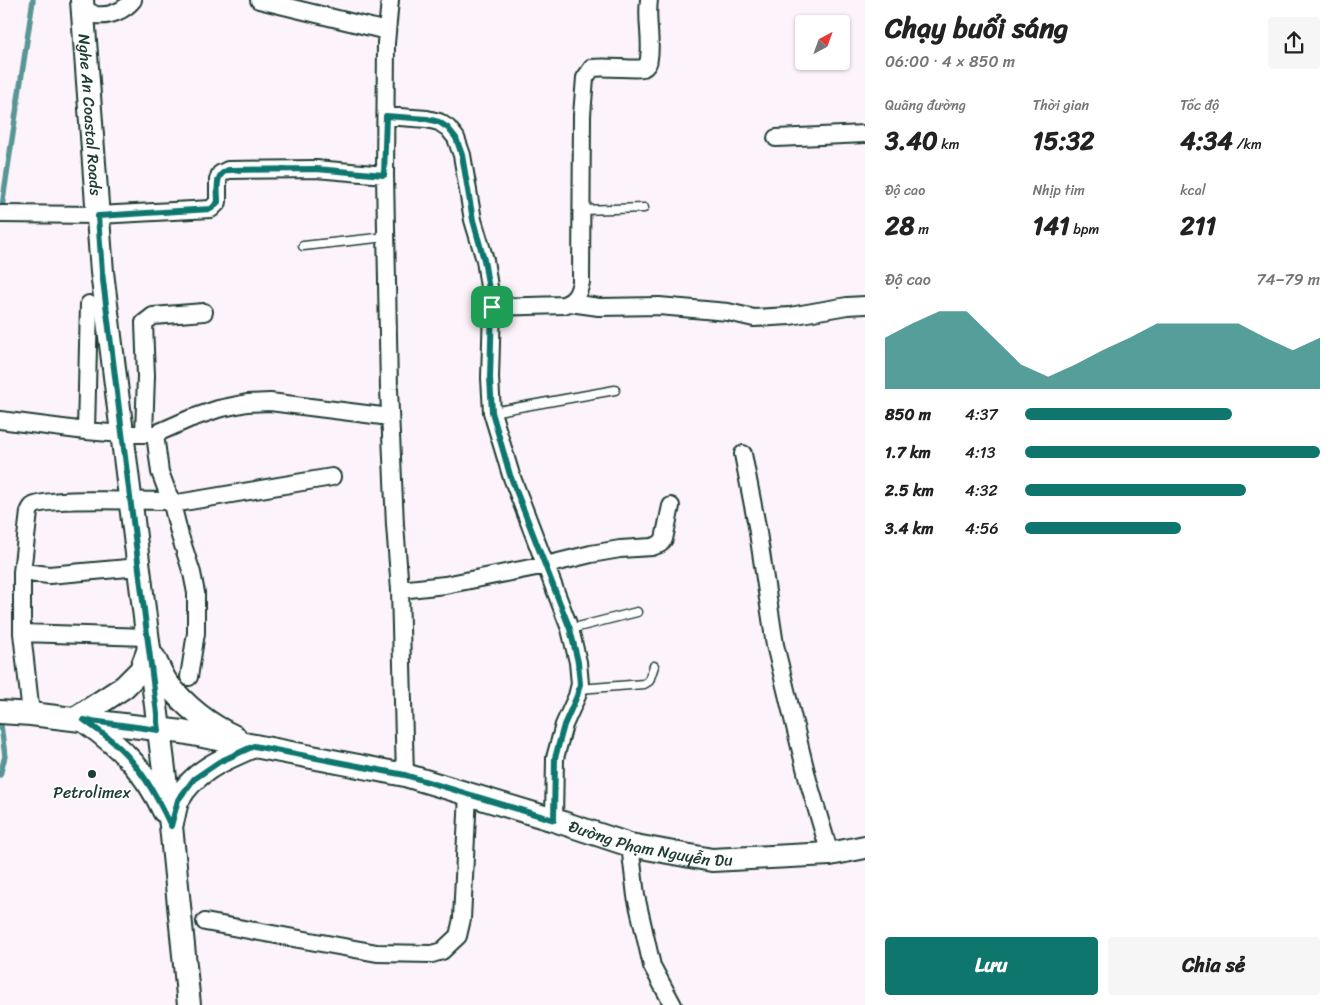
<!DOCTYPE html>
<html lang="vi">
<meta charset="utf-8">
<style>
:root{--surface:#fff;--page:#f6f6f6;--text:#222;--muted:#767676;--accent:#0f766e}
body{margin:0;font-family:Sriracha,sans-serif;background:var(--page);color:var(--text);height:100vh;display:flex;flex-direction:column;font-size:19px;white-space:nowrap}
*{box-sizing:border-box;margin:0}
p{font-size:16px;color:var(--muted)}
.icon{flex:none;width:28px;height:28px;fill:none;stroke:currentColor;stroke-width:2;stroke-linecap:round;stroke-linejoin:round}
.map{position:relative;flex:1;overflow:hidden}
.details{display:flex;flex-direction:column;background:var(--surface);width:475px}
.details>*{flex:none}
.needle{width:32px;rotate:41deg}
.buttons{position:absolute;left:795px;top:15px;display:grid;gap:10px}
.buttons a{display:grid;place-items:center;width:55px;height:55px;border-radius:5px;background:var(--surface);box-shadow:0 1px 4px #0004;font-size:25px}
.pin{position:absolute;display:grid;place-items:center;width:42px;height:42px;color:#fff;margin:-21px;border-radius:10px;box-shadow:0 2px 8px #0006}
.round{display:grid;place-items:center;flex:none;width:52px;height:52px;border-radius:5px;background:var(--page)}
.overview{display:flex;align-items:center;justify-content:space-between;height:85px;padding:0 20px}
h1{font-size:28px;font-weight:700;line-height:38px}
.metrics{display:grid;grid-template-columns:repeat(3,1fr);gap:8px;height:85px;padding:5px 20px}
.metrics div{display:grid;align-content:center}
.metrics b{font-size:25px;font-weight:700}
.metrics small{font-size:14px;font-weight:400}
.metrics p{font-size:14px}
.chart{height:140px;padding:10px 20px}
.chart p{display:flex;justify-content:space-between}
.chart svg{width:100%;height:90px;margin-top:5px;fill:var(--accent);opacity:.7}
.primary-button{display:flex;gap:10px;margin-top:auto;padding:10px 20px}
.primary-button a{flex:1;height:58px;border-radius:5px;background:var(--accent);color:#fff;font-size:20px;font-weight:700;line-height:58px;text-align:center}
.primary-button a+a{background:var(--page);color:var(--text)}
ul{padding:0 20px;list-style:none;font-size:16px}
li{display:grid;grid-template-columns:80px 60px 1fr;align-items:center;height:38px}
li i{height:12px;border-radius:6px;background:var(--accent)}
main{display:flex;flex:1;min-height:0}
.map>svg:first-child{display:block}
</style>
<main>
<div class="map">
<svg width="865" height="1005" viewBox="0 0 865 1005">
<rect width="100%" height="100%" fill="#fdf3fa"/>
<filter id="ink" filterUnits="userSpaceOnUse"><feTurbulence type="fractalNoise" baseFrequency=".02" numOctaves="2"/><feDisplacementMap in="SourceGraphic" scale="10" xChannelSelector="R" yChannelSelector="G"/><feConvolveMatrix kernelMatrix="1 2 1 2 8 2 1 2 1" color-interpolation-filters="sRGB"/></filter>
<g filter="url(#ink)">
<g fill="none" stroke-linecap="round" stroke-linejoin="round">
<path stroke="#599595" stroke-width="5.5" d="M1,213l32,-213
M0,775l5,-19 -5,-38"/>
<g stroke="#1f3d34" stroke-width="11">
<path id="service" d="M582,210l62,-2
M303,246l83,-9
M492,412l123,-22
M570,629l67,-17
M579,689l65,-5 5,-3 5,-15"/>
</g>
<g stroke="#1f3d34" stroke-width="20">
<path id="minor" d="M259,0l128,31
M390,0l-4,43 -1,132 4,214 6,136 5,65 5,185
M82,7c4,2 10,7 14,8 14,2 29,-5 37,-15
M386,116l41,3 12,3 9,6 8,10 6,17 11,65 12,40 7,47 -2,71 2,34 19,63 59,154 8,33 2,22 -3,12 -13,29 -9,33 -1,62
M776,138l89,-4
M0,214l98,1 113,-6 7,-7v-22l2,-6 8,-4 88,-1 69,6
M570,303l29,4 60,-1 69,6 26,6 36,-2 57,-10 18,-1
M492,307l72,-2c11,-4 15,-12 17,-23l1,-167 3,-37 7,-10c13,-2 44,2 51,0 4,-2 6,-6 6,-10 3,-18 -3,-38 0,-58
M0,420l86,11 36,3h33l34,-15 29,-10 29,-6 23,-1 120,15
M86,431l3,-127
M144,434l2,-58 -2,-53 9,-7 51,-4
M155,434l5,38 12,32 8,32 12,37 4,20v40l-7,44
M743,454l14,72 18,119 33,135 22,74
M172,504l160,-27
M22,572l27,3 90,-8
M400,590l45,-5 101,-20 45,-11 29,-5 32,-2 8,-3 4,-5 7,-33
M22,633l125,4
M31,714l-9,-81v-61l7,-60c1,-2 2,-5 4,-6 12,-9 116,-5 137,-5
M630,845l6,51 16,70 21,39
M205,922l172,31 55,1 10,-3 16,-15 4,-17 6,-125"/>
</g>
<g stroke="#1f3d34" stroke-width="26">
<g id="secondary">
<path id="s1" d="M82,0l20,272 69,554 18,179"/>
<path d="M154,658c4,8 8,18 13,25 18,23 42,42 68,54"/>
<path id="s2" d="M0,712l31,2 151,18 223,43 149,45 76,25 82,15 118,-6 35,-7"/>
<path d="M75,719l49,-32 17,-17 8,-21"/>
<path d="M86,722c35,25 60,50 78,89"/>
<path d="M172,823c2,-7 3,-17 6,-23 15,-29 48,-42 76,-54"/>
</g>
</g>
<use href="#service" stroke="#fff" stroke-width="8"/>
<use href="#minor" stroke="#fff" stroke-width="16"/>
<use href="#secondary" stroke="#fff" stroke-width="22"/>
</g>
</g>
<g fill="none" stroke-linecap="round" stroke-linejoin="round" filter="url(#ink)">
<g stroke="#fff" stroke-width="10">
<path id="route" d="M386,116l41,3 12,3 9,6 8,10 6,17 11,65 11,40 8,47 -2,71 2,34 18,63 60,154 8,33 2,22 -3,12 -13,29 -9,33 -1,62 -149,-45 -151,-29 -35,16 -25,17 -16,21 -7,26c-15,-32 -32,-62 -59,-85 -9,-8 -19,-14 -28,-21l75,10 -57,-458 -4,-56 113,-7 7,-7c0,-13 -4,-27 10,-32l88,-1 68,6z"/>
</g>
<use href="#route" stroke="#0f766e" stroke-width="6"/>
</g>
<circle fill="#1f3d34" stroke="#fff" stroke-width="2" cx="92" cy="774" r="5"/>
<g text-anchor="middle" stroke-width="4" stroke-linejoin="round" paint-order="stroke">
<g font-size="16" fill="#1f3d34" stroke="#fff">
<text dy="6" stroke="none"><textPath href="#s1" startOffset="115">Nghe An Coastal Roads</textPath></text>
<text dy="6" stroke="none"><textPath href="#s2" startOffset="666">Đường Phạm Nguyễn Du</textPath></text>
</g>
<g font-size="16" fill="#1f3d34" stroke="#fff">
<text x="92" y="798">Petrolimex</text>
</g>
</g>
</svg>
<div class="buttons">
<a><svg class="needle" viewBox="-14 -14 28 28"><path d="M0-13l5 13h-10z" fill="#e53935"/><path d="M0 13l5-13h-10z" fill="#767676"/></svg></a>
</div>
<div class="pin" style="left:492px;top:307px;background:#1e9e55"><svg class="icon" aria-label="arrive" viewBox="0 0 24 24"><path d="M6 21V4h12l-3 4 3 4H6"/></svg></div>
</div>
<section class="details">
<div class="overview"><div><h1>Chạy buổi sáng</h1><p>06:00 · 4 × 850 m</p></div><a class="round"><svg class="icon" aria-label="share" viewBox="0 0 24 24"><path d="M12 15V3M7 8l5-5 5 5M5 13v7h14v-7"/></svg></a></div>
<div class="metrics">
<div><p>Quãng đường</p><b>3.40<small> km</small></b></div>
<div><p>Thời gian</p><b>15:32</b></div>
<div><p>Tốc độ</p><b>4:34<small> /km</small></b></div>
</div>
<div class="metrics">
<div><p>Độ cao</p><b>28<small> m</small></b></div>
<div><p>Nhịp tim</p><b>141<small> bpm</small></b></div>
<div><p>kcal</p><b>211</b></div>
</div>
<div class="chart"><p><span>Độ cao</span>74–79 m</p>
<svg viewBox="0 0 160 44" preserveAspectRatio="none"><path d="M0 44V19L10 12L20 6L30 6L40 19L50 32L60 38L70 32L80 25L90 19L100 12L110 12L120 12L130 12L140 19L150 25L160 19V44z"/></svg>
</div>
<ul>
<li><b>850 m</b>4:37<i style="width:70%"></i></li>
<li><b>1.7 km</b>4:13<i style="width:100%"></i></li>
<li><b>2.5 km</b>4:32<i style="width:75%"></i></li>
<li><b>3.4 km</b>4:56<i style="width:53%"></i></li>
</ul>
<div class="primary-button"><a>Lưu</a><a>Chia sẻ</a></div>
</section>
</main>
